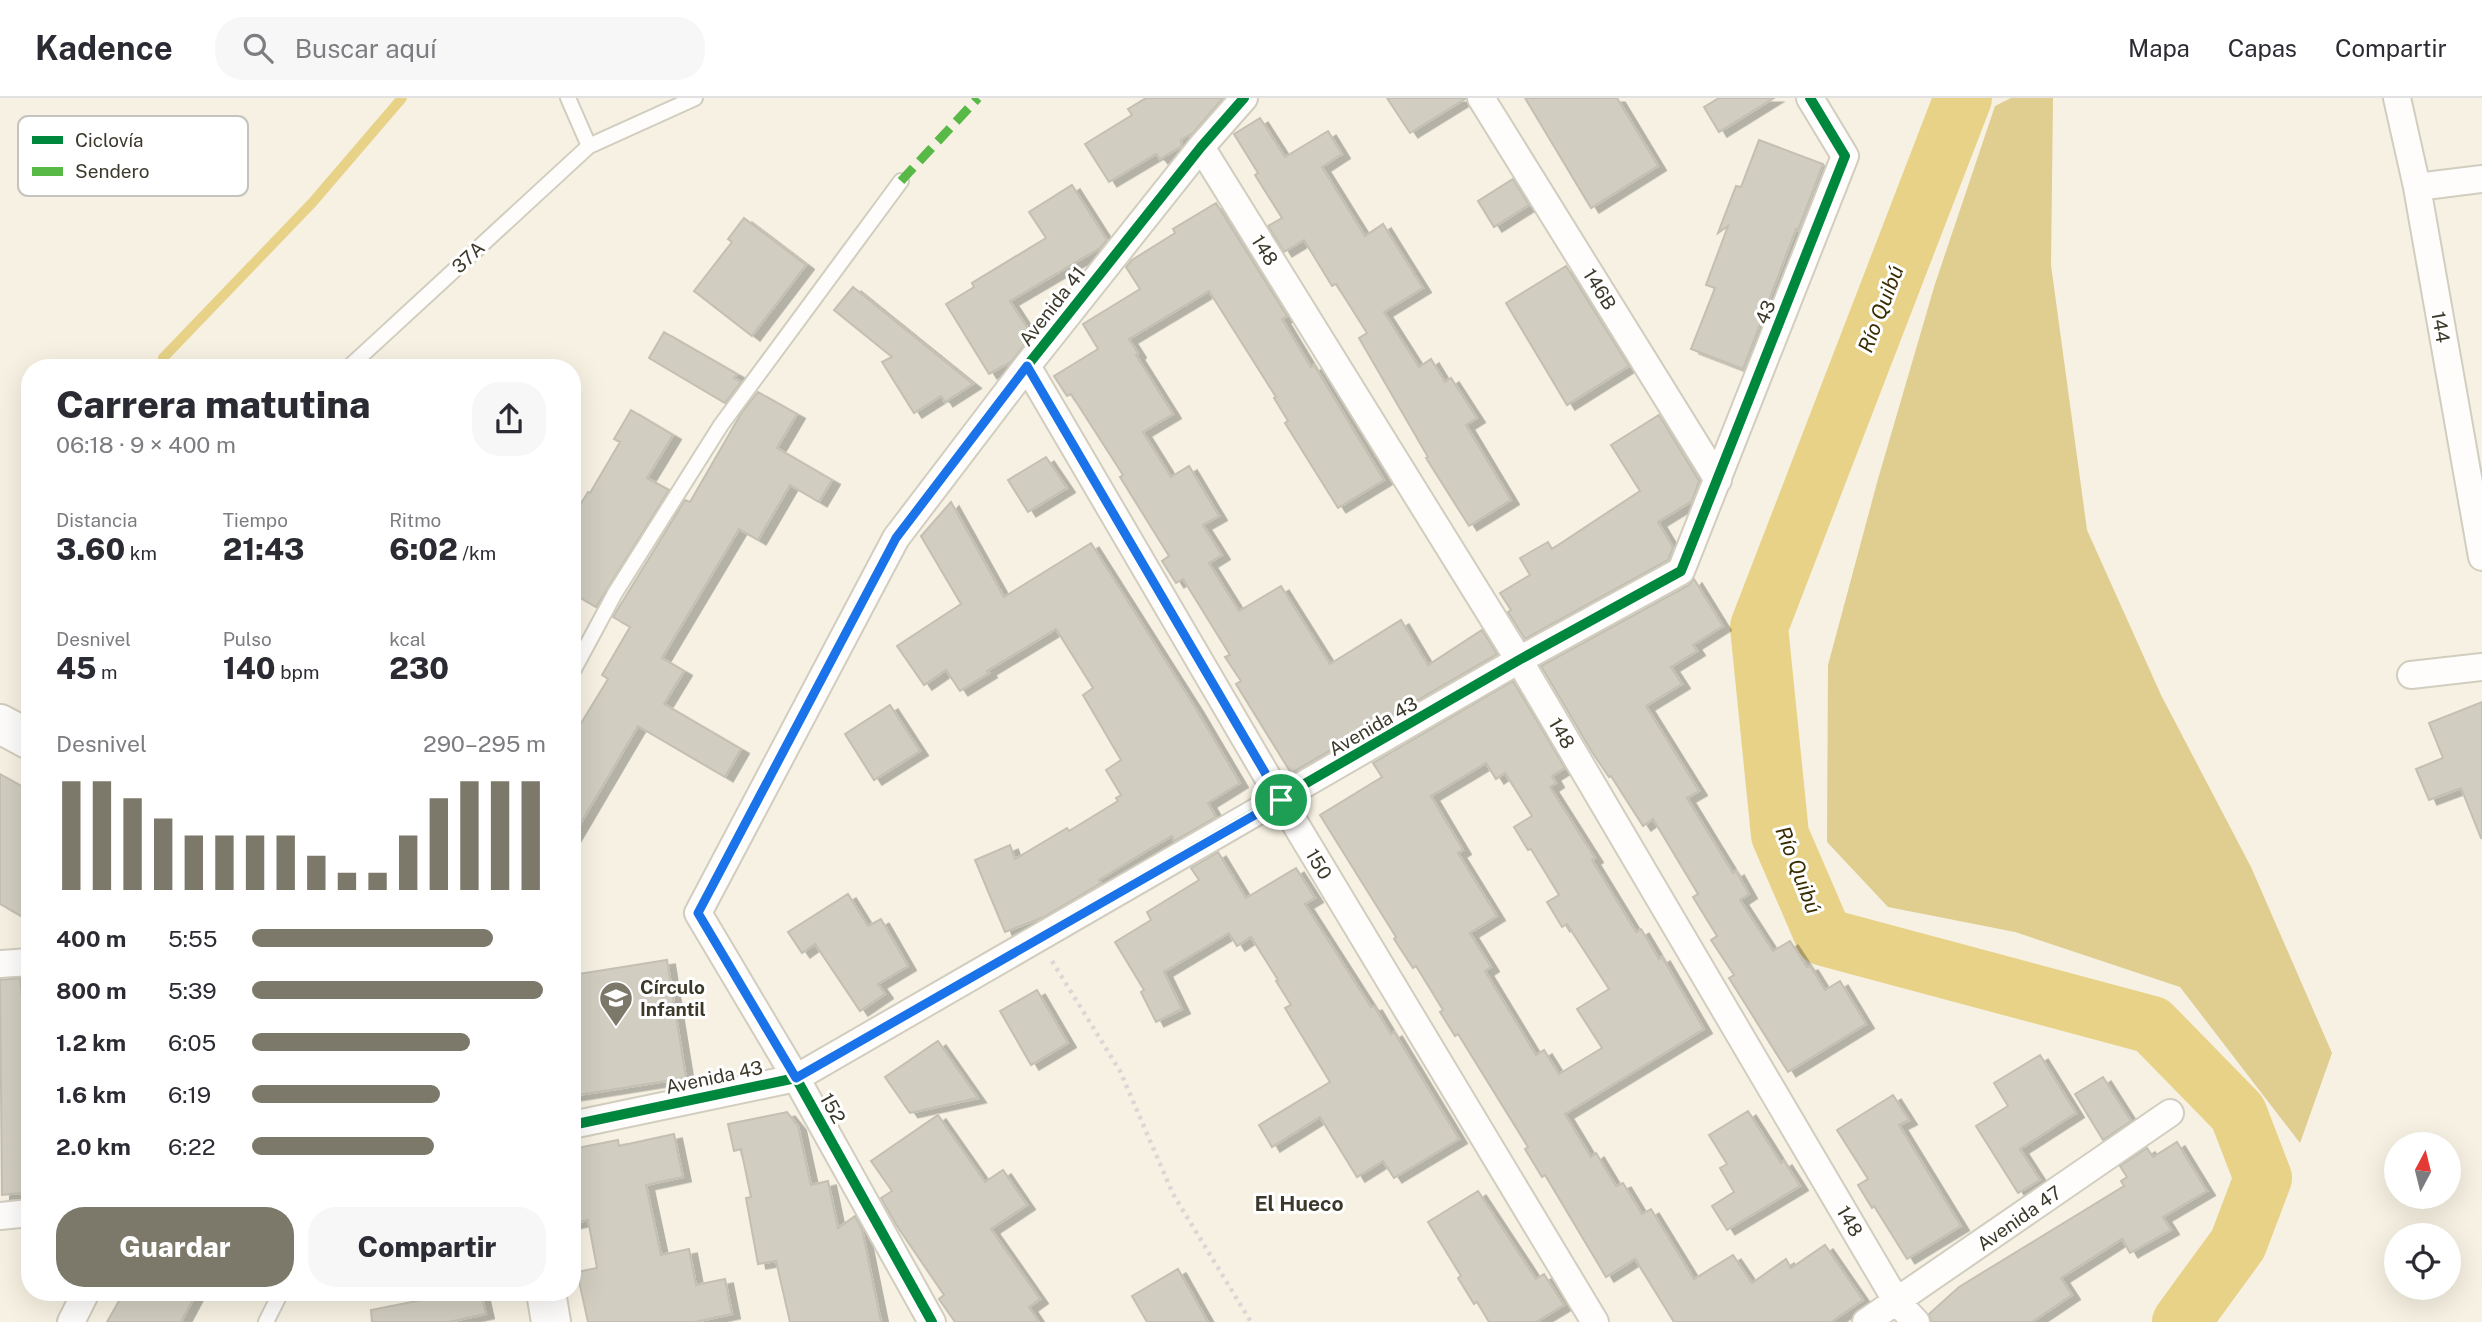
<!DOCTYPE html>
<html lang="es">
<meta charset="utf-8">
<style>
:root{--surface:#fff;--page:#f7f7f7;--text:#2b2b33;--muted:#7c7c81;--line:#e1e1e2;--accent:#7d796a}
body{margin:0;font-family:"Public Sans",sans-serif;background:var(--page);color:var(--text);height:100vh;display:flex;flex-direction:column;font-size:26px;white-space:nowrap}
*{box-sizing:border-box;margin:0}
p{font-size:23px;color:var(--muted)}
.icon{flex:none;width:38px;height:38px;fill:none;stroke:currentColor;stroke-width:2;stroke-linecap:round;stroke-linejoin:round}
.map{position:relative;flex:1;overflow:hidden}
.details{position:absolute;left:21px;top:261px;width:560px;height:942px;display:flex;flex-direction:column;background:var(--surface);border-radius:28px;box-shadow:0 7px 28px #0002}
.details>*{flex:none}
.needle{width:46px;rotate:7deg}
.buttons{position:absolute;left:2384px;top:1034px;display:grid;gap:14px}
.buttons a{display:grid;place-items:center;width:77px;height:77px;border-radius:50%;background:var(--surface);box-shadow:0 7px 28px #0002;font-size:35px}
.pin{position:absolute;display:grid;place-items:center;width:60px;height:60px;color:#fff;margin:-30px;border:4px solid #fff;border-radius:50%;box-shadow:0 2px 7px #0007}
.round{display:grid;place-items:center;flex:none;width:74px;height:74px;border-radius:28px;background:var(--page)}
.summary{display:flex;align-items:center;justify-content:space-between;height:119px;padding:0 35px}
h1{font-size:38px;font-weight:800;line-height:52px}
.stats{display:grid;grid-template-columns:repeat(3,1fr);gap:10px;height:119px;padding:7px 35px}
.stats div{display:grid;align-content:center}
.stats b{font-size:30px;font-weight:800}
.stats small{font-size:19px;font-weight:400}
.stats p{font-size:19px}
.chart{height:196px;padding:14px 35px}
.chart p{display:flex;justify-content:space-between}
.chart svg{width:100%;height:126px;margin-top:7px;stroke:var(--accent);stroke-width:6}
.button{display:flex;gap:14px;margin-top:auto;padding:14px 35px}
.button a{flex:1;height:80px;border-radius:28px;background:var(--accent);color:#fff;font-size:28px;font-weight:800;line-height:80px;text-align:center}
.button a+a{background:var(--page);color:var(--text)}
ul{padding:0 35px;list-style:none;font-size:23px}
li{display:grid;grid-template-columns:112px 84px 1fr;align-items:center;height:52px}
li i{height:18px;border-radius:9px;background:var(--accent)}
header{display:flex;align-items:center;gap:42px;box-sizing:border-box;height:98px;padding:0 35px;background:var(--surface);border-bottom:2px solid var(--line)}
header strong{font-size:33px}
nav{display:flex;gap:38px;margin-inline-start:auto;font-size:24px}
.search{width:490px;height:63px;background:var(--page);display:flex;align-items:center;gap:18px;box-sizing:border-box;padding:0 24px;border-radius:28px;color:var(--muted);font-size:26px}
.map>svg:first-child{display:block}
</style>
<header>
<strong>Kadence</strong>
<div class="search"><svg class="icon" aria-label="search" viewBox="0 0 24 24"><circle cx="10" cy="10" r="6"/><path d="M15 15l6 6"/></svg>Buscar aquí</div>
<nav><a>Mapa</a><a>Capas</a><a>Compartir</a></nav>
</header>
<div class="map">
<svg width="2482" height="1224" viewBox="0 0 2482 1224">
<defs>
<filter id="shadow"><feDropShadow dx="8" dy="4.5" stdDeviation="0" flood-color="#0004"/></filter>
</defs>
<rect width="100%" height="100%" fill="#f6f1e2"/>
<path fill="#e0cd90" d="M2011,0h42l-2,167 36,265 74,165 90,172 81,186 -32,90 -120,-156 -165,-55 -127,-25 -61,-65 1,-177 50,-186 57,-195 60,-178z"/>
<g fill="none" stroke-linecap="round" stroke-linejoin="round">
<path stroke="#e8d288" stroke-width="10" d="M163,260l149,-155 90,-105"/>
<path stroke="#e8d288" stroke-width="58" d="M1963,0l-204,529 21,208 44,102 328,88 86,88 25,65 -25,66 -57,78"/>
</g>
<path fill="#d1cdc0" stroke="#c3bfb2" stroke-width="2" fill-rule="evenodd" filter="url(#shadow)" d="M1146,0h77l-30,35 -12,7 1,6 -22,13 -4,-5 -47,28 -24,-38 47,-29 -4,-6z
M1387,0h78v1l-55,34z
M1525,0h92l41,68 -67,42z
M1719,0h55l-55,34 -15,-25z
M1260,20l25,39 43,-26 14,23 -20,13 43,69 18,-12 40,64 -39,24 35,55 12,-8 14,23 6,-4 26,40 -11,7 45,75 -42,26 -43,-68 2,-1 -69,-119 8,-5 -31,-49 -4,2 -28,-46 -20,12 -16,-26 14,-8 -27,-43 3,-2 -24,-39z
M1759,42l64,24 -25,66 -2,-1 -53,140 -52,-20 24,-61 -9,-3 22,-59 -10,7 18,-47 5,1z
M1513,81l16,26 -35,22 -16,-26z
M1072,87l35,55 -7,8 -90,53 22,34 -21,27 -22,12 -43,-70 28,-17 -2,-4 74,-45 -17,-26z
M1216,105l71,113 -5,3 29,48 3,-2 70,115 -46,28 -53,-85 3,-2 -14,-23 2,-1 -67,-106 -80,48 9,14 -2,2 37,59 -30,18 28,45 18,-11 30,50 -16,9 19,30 -13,8 30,48 42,-25 49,78 71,-44 27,45 54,-35 15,24 -206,119 -55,-89 5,-3 -16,-24 5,-2 -47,-76 -7,4 -14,-22 7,-5 -49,-79 3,-2 -52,-81 -4,2 -13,-20 44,-27 -15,-25 57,-35 -14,-22 6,-7 43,-27 -2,-4z
M744,120l62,47 -54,71 -58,-45 38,-49 -4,-3z
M1566,168l63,100 -62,39 -61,-102z
M853,189l120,97 -28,18 -4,-6 -27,17 -32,-51 10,-5 -58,-47z
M664,234l73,42 -3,4 7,4 -16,21 -76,-45z
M758,294l39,22 -20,34 55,32 -13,22 -29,-17 -32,55 -19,-11 -77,129 22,13 -20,33 77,45 -16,28 -87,-51 -66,112v-100l36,-59 -6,-4 28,-48 -17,-10 72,-117 5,2 52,-90z
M631,312l42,25 -26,43 22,12 -73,117 -24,-14v-75l16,-26 2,1 30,-51 -6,-3z
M1659,317l40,66 -7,20 -34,21 15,25 -5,13 -143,79 -17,-27 3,-2 -11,-17 30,-18 -10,-17 28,-16 4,7 88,-58 -29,-46z
M1046,359l21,31 -39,24 -20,-32z
M951,404l53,95 87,-54 104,164 45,76 -32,20 8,14 -42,24 -2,-5 -24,14 -49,30 2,3 -57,34 -39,15 -30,-72 35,-15 5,14 52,-31 2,3 49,-30 -2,-3 5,-3 -15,-25 15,-10 -38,-65 10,-7 -37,-59 -69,42 2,2 -29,18 -14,-21 -22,15 -27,-39 64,-42 -40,-68z
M1694,481l29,47 -30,19 4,6 -26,16 11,17 -36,22 53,85 -12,7 46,75 3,-2 13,23 -9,6 33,51 17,-10 17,26 3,-1 15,24 15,-9 26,43 -78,48 -59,-94 5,-3 -23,-35 6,-4 -24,-39 5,-3 -45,-75 -10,7 -32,-50 -2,1 -17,-25 -51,-86 148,-81z
M1513,583l52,87 -13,8 4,7 -6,4 45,71 -3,2 44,72 5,-3 18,30 3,-2 42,72 -139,85 26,43 5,-4 20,33 7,-3 19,31 9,-5 43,70 39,-24 19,28 34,-24 5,9 34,-23 38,55 -32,22h-157l-39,-63 -29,18 -61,-102 -3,2 -17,-28 3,-2 -70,-113 -3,2 -15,-24 3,-2 -27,-44 -3,2 -19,-29 2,-2 -76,-122 62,-38 -9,-14zM1486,665l10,16 9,-6 27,43 -18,11 14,23 3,-1 28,46 -12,7 15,25 5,-3 42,65 -32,20 25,39 -43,26 -15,-24 -8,5 -51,-84 6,-4 -21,-34 27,-17 -39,-63 5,-3 -32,-54z
M2482,604v136h-1l-20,-50 -32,12 -13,-31 27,-11 -14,-35z
M890,607l30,46 -46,29 -29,-46z
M0,676l30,17v130l-30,-17z
M1218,754l28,46 50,-30 19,30 -10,6 66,103 3,-1 17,28 3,-2 65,107 -65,39 -11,-17 -26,16 -37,-60 -48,30 -13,-22 71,-43 -45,-74 6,-3 -15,-24 2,-1 -27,-43 -14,9 -8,-13 -65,39 18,37 -26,13 -15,-30 3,-2 -29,-48 36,-22 -4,-8 52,-32 -8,-12z
M848,796l20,32 13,-7 27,47 -30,18 7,10 -25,17 -45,-67 -13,9 -14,-21z
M667,862l19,118 -114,18v-121z
M20,880l2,21 8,-1v194l-28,3 -2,-215z
M1037,892l31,53 -37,22 -31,-54z
M938,943l40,57 -68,15 -25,-36z
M2040,957l36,58 -56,36 20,31 -22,13 -42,-67 32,-20 -14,-23z
M2103,979l28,44 -28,19 -28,-46z
M1893,997l16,25 -10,5 62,101 -54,33 -33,-53 -2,2 -14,-23 10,-6 -31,-49z
M1748,1013l33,52 3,-2 16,25 -73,44 -15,-24 22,-14 -14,-24 7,-4 -18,-29z
M787,1014l11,14 13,59 17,-4 10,47 17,-12 7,13 19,93h-91l-14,-61 -18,3 -12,-66 5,-1 -10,-48 -7,2 -6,-27z
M938,1017l47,67 18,-12 24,35 -36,24 49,70 -11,8 10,15h-84l-16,-23 5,-4 -47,-69 -16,-28 11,-7 -21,-30z
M674,1036l9,43 -37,8 15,70 28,-6 7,36 29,-6 7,35 -37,8h-107l-11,-50 20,-4 -9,-48 -16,4v-75l46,-9 1,6z
M2177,1044l30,49 -44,26 8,13 -41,23 -8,-14 -61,39 11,17 -40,27h-101l-2,-8 30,-27 165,-101 -3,-5 6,-4 -7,-11 27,-18 6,9z
M1478,1093l58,88 8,-5 20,31 -28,17h-47l-12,-20 -3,2 -16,-26 3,-2 -33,-54z
M1178,1171l30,53h-61l-15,-26z
M124,1194h73l-16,30h-74z
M462,1194h19l5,22 -37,8h-77l-1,-12z"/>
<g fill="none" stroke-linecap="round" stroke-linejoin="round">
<g stroke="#d1cdbf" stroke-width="18">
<path id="lane" d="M568,0l21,48
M348,270l241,-222 106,-48
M572,575l43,-80 106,-168 180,-244
M266,1224l15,-30"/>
</g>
<g stroke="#d1cdbf" stroke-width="30">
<path id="street" d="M1481,0l237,382
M2397,0l20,89 65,370
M1201,49l318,513 378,642 19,20
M2417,89l65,-8
M1027,268l254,434 314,522
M2411,577l71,-8
M0,866l30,-2
M572,1027l224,-47 723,-418 162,-89 164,-415 -35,-58
M0,1118l30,-3
M71,1224l15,-30
M932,1224l-136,-244 -98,-165 198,-375 131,-172 174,-219 43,-49
M1866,1224l304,-209"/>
</g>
<g stroke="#d1cdbf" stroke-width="42">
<path id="secondary" d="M0,626l30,16
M546,1194l5,30"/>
</g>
<path stroke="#dad8d4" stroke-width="4.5" stroke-dasharray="3.5 5" stroke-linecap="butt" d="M1052,863l68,110 53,123 78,128"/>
<use href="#lane" stroke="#fefdfb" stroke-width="14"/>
<use href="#street" stroke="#fefdfb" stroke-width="26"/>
<use href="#secondary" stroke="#fefdfb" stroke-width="38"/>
<path stroke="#58b947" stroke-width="9" stroke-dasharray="18 9" stroke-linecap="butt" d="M901,83l77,-83"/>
<g stroke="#fff" stroke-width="15">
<path id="cycleway" d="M572,1027l224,-47 723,-418 162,-89 164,-415 -35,-58
M932,1224l-136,-244 -98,-165 198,-375 131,-172 174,-219 43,-49"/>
</g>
<use href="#cycleway" stroke="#00873e" stroke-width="10"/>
</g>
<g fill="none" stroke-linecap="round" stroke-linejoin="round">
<g stroke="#fff" stroke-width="14">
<path id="route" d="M1027,268l254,434 -485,278 -98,-165 198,-375z"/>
</g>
<use href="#route" stroke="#1a73e8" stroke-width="9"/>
</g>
<defs>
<g id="school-pin" transform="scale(1.75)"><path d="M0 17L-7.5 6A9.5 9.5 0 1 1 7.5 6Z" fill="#7d796a" stroke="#fff"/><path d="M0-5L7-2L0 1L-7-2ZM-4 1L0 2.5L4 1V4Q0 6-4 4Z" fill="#fff"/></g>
</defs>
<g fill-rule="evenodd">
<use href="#school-pin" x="616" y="900"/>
</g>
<g text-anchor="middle" stroke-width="6" stroke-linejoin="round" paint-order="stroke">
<g font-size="19" fill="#3c382a" stroke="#fff">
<text transform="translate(1265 152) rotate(58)" y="7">148</text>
<text transform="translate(468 159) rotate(-43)" y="7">37A</text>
<text transform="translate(1600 191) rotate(58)" y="7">146B</text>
<text transform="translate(1052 208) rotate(-52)" y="7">Avenida 41</text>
<text transform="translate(1765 214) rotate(-68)" y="7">43</text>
<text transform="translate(2441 229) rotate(80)" y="7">144</text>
<text transform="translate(1373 628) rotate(-30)" y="7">Avenida 43</text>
<text transform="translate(1562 635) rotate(60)" y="7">148</text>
<text transform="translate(1319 766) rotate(59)" y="7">150</text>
<text transform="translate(714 979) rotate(-12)" y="7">Avenida 43</text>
<text transform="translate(833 1010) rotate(61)" y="7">152</text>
<text transform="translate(2019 1120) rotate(-35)" y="7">Avenida 47</text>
<text transform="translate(1850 1123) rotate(60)" y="7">148</text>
</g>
<g font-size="19" font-weight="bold" fill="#3c382a" stroke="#fff" text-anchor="start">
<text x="640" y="896">Círculo<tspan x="640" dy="22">Infantil</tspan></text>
</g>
<g font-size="21" font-style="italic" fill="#392d01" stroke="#fff">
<text transform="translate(1881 211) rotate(-69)" y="7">Río Quibú</text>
<text transform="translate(1798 772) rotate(69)" y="7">Río Quibú</text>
</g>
<g font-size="21" font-weight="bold" fill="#3c382a" stroke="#fff">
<text x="1299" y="1113">El Hueco</text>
</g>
</g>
<rect x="18" y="18" width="230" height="80" rx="10" fill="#fff" stroke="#c4c3bf" stroke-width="2"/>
<rect x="32" y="38" width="31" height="8" fill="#00873e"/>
<rect x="32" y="69" width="31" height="9" fill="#58b947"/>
<g font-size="19" fill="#3c382a">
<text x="75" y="49">Ciclovía</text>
<text x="75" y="80">Sendero</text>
</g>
</svg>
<div class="buttons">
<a><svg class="needle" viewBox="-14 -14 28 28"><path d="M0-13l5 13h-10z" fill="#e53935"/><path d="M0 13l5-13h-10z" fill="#7c7c81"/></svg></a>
<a><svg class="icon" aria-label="locate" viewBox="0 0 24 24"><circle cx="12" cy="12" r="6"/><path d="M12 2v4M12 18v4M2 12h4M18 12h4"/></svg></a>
</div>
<div class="pin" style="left:1281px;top:702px;background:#1e9e55"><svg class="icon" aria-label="arrive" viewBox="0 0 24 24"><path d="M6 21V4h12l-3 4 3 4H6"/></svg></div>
<section class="details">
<div class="summary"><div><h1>Carrera matutina</h1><p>06:18 · 9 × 400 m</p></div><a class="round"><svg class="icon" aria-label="share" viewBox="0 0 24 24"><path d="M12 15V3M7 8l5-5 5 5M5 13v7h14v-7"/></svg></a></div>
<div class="stats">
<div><p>Distancia</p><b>3.60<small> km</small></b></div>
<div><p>Tiempo</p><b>21:43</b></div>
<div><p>Ritmo</p><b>6:02<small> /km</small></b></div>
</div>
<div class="stats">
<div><p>Desnivel</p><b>45<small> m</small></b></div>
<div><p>Pulso</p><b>140<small> bpm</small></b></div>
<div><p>kcal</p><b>230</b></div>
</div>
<div class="chart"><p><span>Desnivel</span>290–295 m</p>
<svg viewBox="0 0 160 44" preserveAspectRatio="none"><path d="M5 44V6M15 44V6M25 44V12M35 44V19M45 44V25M55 44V25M65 44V25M75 44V25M85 44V32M95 44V38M105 44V38M115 44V25M125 44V12M135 44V6M145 44V6M155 44V6"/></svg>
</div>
<ul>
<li><b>400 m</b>5:55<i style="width:82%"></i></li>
<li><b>800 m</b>5:39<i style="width:99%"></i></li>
<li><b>1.2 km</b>6:05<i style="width:74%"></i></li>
<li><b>1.6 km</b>6:19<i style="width:64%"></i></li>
<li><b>2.0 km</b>6:22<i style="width:62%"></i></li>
</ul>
<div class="button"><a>Guardar</a><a>Compartir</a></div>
</section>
</div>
